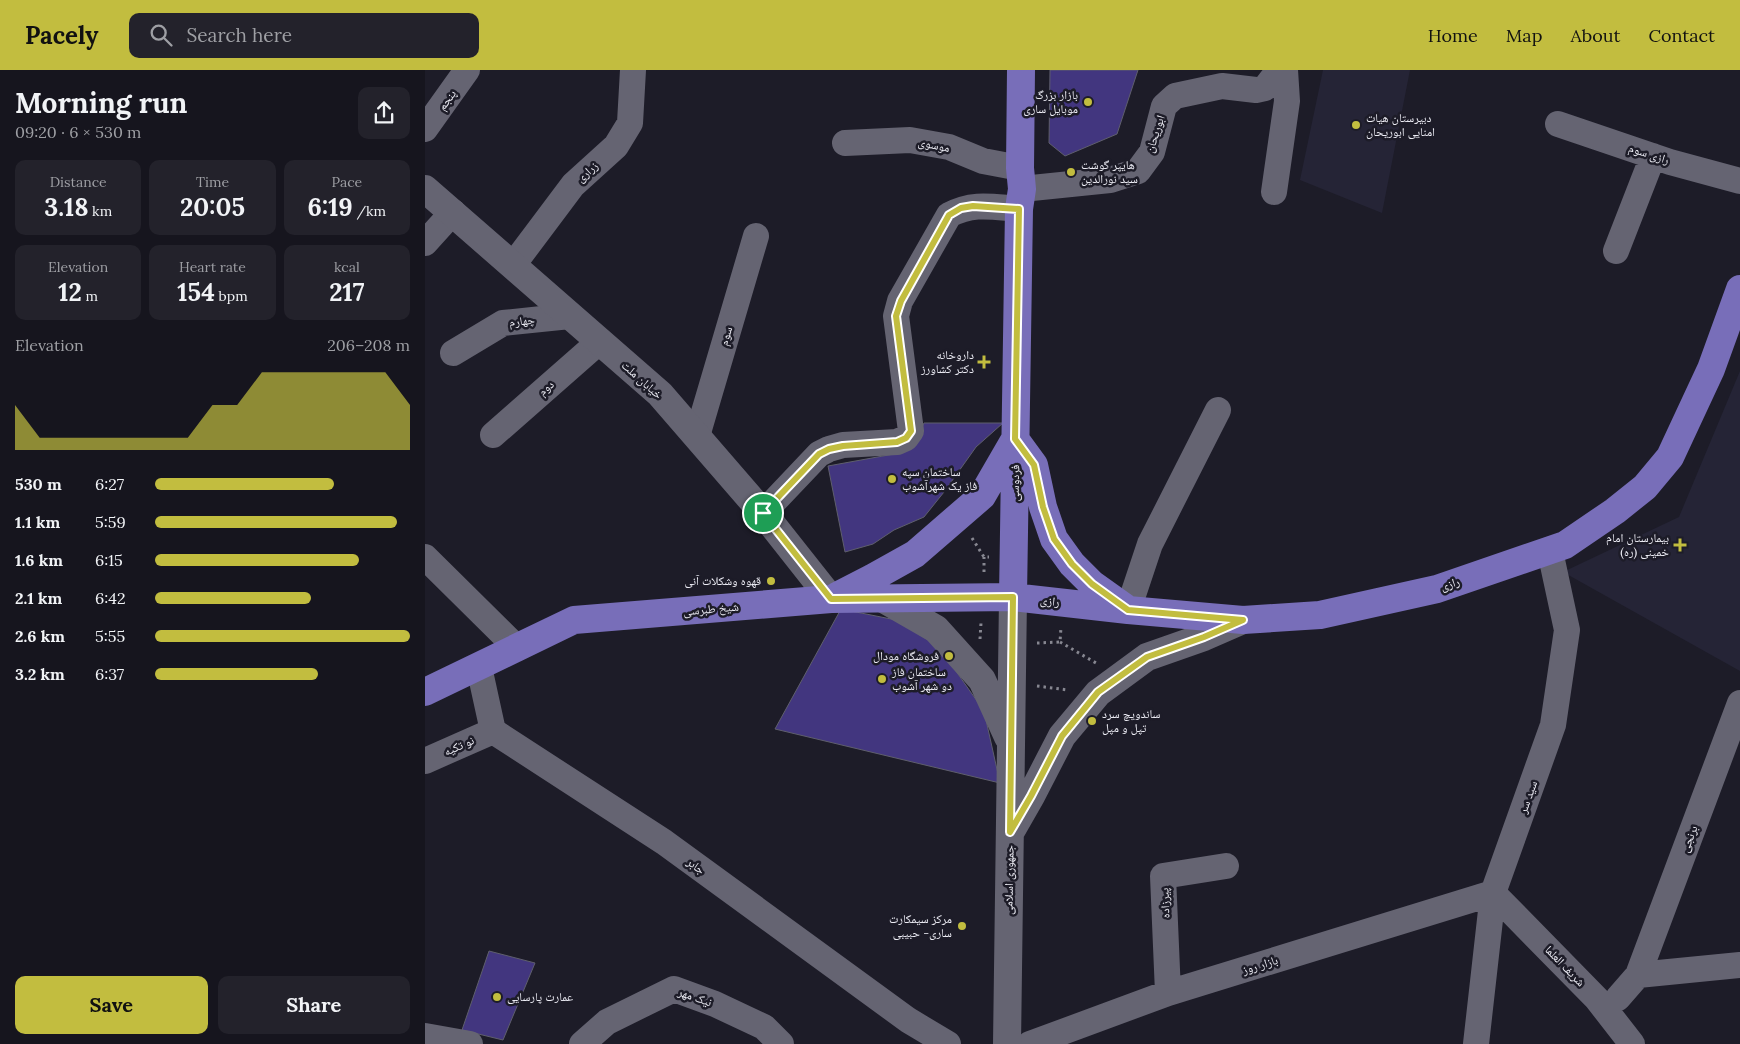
<!DOCTYPE html>
<meta charset="utf-8">
<style>
:root{--surface:#16151e;--page:#23222b;--text:#f1f3f6;--muted:#9e9fa4;--accent:#c2bd3f}
body{margin:0;font-family:Lora,"Noto Naskh Arabic",serif;background:var(--page);color:var(--text);height:100vh;display:flex;flex-direction:column;font-size:19px;white-space:nowrap}
*{box-sizing:border-box;margin:0}
p{font-size:16px;color:var(--muted)}
.icon{flex:none;width:28px;height:28px;fill:none;stroke:currentColor;stroke-width:2;stroke-linecap:round;stroke-linejoin:round}
.map{position:relative;flex:1;overflow:hidden}
.side{display:flex;flex-direction:column;background:var(--surface);width:425px}
.side>*{flex:none}
.pin{position:absolute;display:grid;place-items:center;width:42px;height:42px;color:#fff;margin:-21px;border:2px solid #fff;border-radius:50%;box-shadow:0 1px 5px #0007}
.round{display:grid;place-items:center;flex:none;width:52px;height:52px;border-radius:10px;background:var(--page)}
.overview{display:flex;align-items:center;justify-content:space-between;height:85px;padding:0 15px}
h1{font-size:28px;font-weight:800;line-height:38px}
.figures{display:grid;grid-template-columns:repeat(3,1fr);gap:8px;height:85px;padding:5px 15px}
.figures div{display:grid;align-content:center;border-radius:10px;background:var(--page);text-align:center}
.figures b{font-size:25px;font-weight:800}
.figures small{font-size:14px;font-weight:400}
.figures p{font-size:14px}
.chart{height:140px;padding:10px 15px}
.chart p{display:flex;justify-content:space-between}
.chart svg{width:100%;height:90px;margin-top:5px;fill:var(--accent);opacity:.7}
.action{display:flex;gap:10px;margin-top:auto;padding:10px 15px}
.action a{flex:1;height:58px;border-radius:10px;background:var(--accent);color:#111;font-size:20px;font-weight:800;line-height:58px;text-align:center}
.action a+a{background:var(--page);color:var(--text)}
ul{padding:0 15px;list-style:none;font-size:16px}
li{display:grid;grid-template-columns:80px 60px 1fr;align-items:center;height:38px}
li i{height:12px;border-radius:6px;background:var(--accent)}
header{display:flex;align-items:center;gap:30px;box-sizing:border-box;height:70px;padding:0 25px;background:var(--accent);color:#111}
header strong{font-size:24px}
nav{display:flex;gap:28px;margin-inline-start:auto;font-size:18px}
.search{width:350px;height:45px;background:var(--page);display:flex;align-items:center;gap:12px;box-sizing:border-box;padding:0 18px;border-radius:10px;color:var(--muted);font-size:19px}
main{display:flex;flex:1;min-height:0}
.map>svg:first-child{display:block}
</style>
<header>
<strong>Pacely</strong>
<div class="search"><svg class="icon" aria-label="search" viewBox="0 0 24 24"><circle cx="10" cy="10" r="6"/><path d="M15 15l6 6"/></svg>Search here</div>
<nav><a>Home</a><a>Map</a><a>About</a><a>Contact</a></nav>
</header>
<main>
<section class="side">
<div class="overview"><div><h1>Morning run</h1><p>09:20 · 6 × 530 m</p></div><a class="round"><svg class="icon" aria-label="share" viewBox="0 0 24 24"><path d="M12 15V3M7 8l5-5 5 5M5 13v7h14v-7"/></svg></a></div>
<div class="figures">
<div><p>Distance</p><b>3.18<small> km</small></b></div>
<div><p>Time</p><b>20:05</b></div>
<div><p>Pace</p><b>6:19<small> /km</small></b></div>
</div>
<div class="figures">
<div><p>Elevation</p><b>12<small> m</small></b></div>
<div><p>Heart rate</p><b>154<small> bpm</small></b></div>
<div><p>kcal</p><b>217</b></div>
</div>
<div class="chart"><p><span>Elevation</span>206–208 m</p>
<svg viewBox="0 0 160 44" preserveAspectRatio="none"><path d="M0 44V22L10 38L20 38L30 38L40 38L50 38L60 38L70 38L80 22L90 22L100 6L110 6L120 6L130 6L140 6L150 6L160 22V44z"/></svg>
</div>
<ul>
<li><b>530 m</b>6:27<i style="width:70%"></i></li>
<li><b>1.1 km</b>5:59<i style="width:95%"></i></li>
<li><b>1.6 km</b>6:15<i style="width:80%"></i></li>
<li><b>2.1 km</b>6:42<i style="width:61%"></i></li>
<li><b>2.6 km</b>5:55<i style="width:100%"></i></li>
<li><b>3.2 km</b>6:37<i style="width:64%"></i></li>
</ul>
<div class="action"><a>Save</a><a>Share</a></div>
</section>
<div class="map">
<svg width="1315" height="974" viewBox="0 0 1315 974">
<rect width="100%" height="100%" fill="#1d1c28"/>
<path fill="#252436" d="M898,0h87l-28,143 -82,-33z
M1315,301v300l-177,-99 116,-55z"/>
<path fill="#42367f" stroke="#5f5f6d" d="M625,0h88l-21,64 -52,22 -16,-13z
M499,353h79l-27,24 -32,45 -20,25 -30,13 -21,14 -28,8 -17,-86 66,-12 22,-14z
M416,539l55,11 43,27 45,64 16,72 -225,-54z
M64,881l46,12 -32,77 -41,-10z"/>
<g fill="none" stroke-linecap="round" stroke-linejoin="round">
<path stroke="#878791" stroke-width="3" stroke-dasharray="2.5 4" stroke-linecap="butt" d="M547,468l12,19h5
M559,502v-15
M555,569l1,-16
M635,572l36,21
M612,573l23,-1 1,-15
M612,616l31,4"/>
<path stroke="#656472" stroke-width="26" d="M1133,54l112,38 70,19
M0,59l42,-59
M420,73l65,-3 39,7 34,14 37,7
M597,119l88,-9 28,-9 14,-19 12,-46 11,-10 47,-10 34,4 9,-2 14,-18
M849,122l13,-91 -2,-31
M0,173l28,-31
M1191,181l37,-95
M88,195l60,-80 43,-39 14,-23 3,-53
M28,283l50,-30 67,-7
M68,365l107,-94
M272,366l59,-200
M338,443l56,-59 10,-5 14,-4 54,-3 9,-4 5,-7 -15,-115 4,-15 49,-86c25,-13 43,-8 70,-6
M0,487l92,91
M703,540l22,-66 68,-134
M54,597l14,64 171,111 244,178 40,24
M0,691l68,-30
M1068,823l104,106 35,45
M1213,905l102,-272
M743,923l-5,-117 63,-10
M1193,928l20,-23 102,-10
M0,966l45,8
M157,974l25,-22 67,-33 41,15 49,23 17,17
M605,974l138,-51 325,-100
M1051,974l17,-151 60,-168 14,-95 -17,-79"/>
<path stroke="#656472" stroke-width="28" d="M0,119l235,205 103,119 68,86
M457,528l54,31 46,51 26,57
M586,761l20,-35 31,-60 36,-43 49,-36 57,-20 39,-17
M582,974l6,-447"/>
<path stroke="#786eb9" stroke-width="28" d="M412,526l35,-18 43,-24 67,-58 33,-57 19,26 9,42 11,32 18,25 20,20 35,25
M588,527l6,-388 3,-20 -2,-21 1,-98
M0,622l149,-72 257,-21 182,-2 115,13 115,10 77,-5 117,-26 128,-44 50,-34 30,-24 25,-30 41,-88 29,-80"/>
</g>
<g fill="none" stroke-linecap="round" stroke-linejoin="round">
<g stroke="#fff" stroke-width="10">
<path id="route" d="M548,136l46,3 -4,230 19,26 9,42 11,32 18,25 20,20 36,26 115,10 -39,17 -57,20 -49,35 -36,44 -31,60 -21,36 3,-235 -182,2 -68,-86 56,-59 10,-5 14,-3 54,-4 9,-4 5,-7 -15,-115 5,-15 48,-86 12,-7z"/>
</g>
<use href="#route" stroke="#c2bd3f" stroke-width="6"/>
</g>
<g fill="#c2bd3f" stroke="#1d1c28" stroke-width="2">
<circle cx="663" cy="32" r="5"/>
<circle cx="931" cy="55" r="5"/>
<circle cx="646" cy="102" r="5"/>
<path d="M556.5 284.5h5v5h5v5h-5v5h-5v-5h-5v-5h5z"/>
<circle cx="467" cy="409" r="5"/>
<path d="M1252.5 467.5h5v5h5v5h-5v5h-5v-5h-5v-5h5z"/>
<circle cx="346" cy="511" r="5"/>
<circle cx="524" cy="586" r="5"/>
<circle cx="457" cy="609" r="5"/>
<circle cx="667" cy="651" r="5"/>
<circle cx="537" cy="856" r="5"/>
<circle cx="72" cy="927" r="5"/>
</g>
<g text-anchor="middle" stroke-width="5" stroke-linejoin="round" paint-order="stroke">
<g font-size="12" fill="#ededf5" stroke="#1d1c28" text-anchor="end">
<text x="653" y="29">بازار بزرگ<tspan x="653" dy="14">موبایل ساری</tspan></text>
<text x="941" y="52" text-anchor="start">دبیرستان هیات<tspan x="941" dy="14">امنایی ابوریحان</tspan></text>
<text x="656" y="99" text-anchor="start">هایپر گوشت<tspan x="656" dy="14">سید نورالدین</tspan></text>
<text x="549" y="289">داروخانه<tspan x="549" dy="14">دکتر کشاورز</tspan></text>
<text x="477" y="406" text-anchor="start">ساختمان سپه<tspan x="477" dy="14">فاز یک شهرآشوب</tspan></text>
<text x="1244" y="472">بیمارستان امام<tspan x="1244" dy="14">خمینی (ره)</tspan></text>
<text x="336" y="515">قهوه وشکلات آنی</text>
<text x="514" y="590">فروشگاه مودال</text>
<text x="467" y="606" text-anchor="start">ساختمان فاز<tspan x="467" dy="14">دو شهر آشوب</tspan></text>
<text x="677" y="648" text-anchor="start">ساندویچ سرد<tspan x="677" dy="14">تپل و مپل</tspan></text>
<text x="527" y="853">مرکز سیمکارت<tspan x="527" dy="14">ساری- حبیبی</tspan></text>
<text x="82" y="931" text-anchor="start">عمارت پارسایی</text>
</g>
<g font-size="12" fill="#ededf5" stroke="#1d1c28">
<text transform="translate(22 30) rotate(-54)" y="4">پنجم</text>
<text transform="translate(730 64) rotate(-72)" y="4">ابوریحان</text>
<text transform="translate(509 75) rotate(12)" y="4">موسوی</text>
<text transform="translate(1224 84) rotate(18)" y="4">رازی سوم</text>
<text transform="translate(162 102) rotate(-42)" y="4">زراری</text>
<text transform="translate(97 251) rotate(-6)" y="4">چهارم</text>
<text transform="translate(301 266) rotate(-74)" y="4">سوم</text>
<text transform="translate(217 310) rotate(42)" y="4">خیابان ملت</text>
<text transform="translate(121 318) rotate(-41)" y="4">دوم</text>
<text transform="translate(590 413) rotate(-89)" y="4">فردوسی</text>
<text transform="translate(1025 514) rotate(-18)" y="4">رازی</text>
<text transform="translate(625 531) rotate(7)" y="4">رازی</text>
<text transform="translate(286 539) rotate(-5)" y="4">شیخ طبرسی</text>
<text transform="translate(34 676) rotate(-24)" y="4">نو تکیه</text>
<text transform="translate(1103 727) rotate(-70)" y="4">سید سر</text>
<text transform="translate(1264 769) rotate(-69)" y="4">برنجی</text>
<text transform="translate(271 796) rotate(37)" y="4">جابر</text>
<text transform="translate(584 810) rotate(-89)" y="4">جمهوری اسلامی</text>
<text transform="translate(740 833) rotate(-92)" y="4">پیرزاده</text>
<text transform="translate(835 895) rotate(-17)" y="4">بازار روز</text>
<text transform="translate(1140 896) rotate(46)" y="4">شریف العلما</text>
<text transform="translate(270 927) rotate(19)" y="4">نیک مهر</text>
</g>
</g>
</svg>
<div class="pin" style="left:338px;top:443px;background:#1e9e55"><svg class="icon" aria-label="arrive" viewBox="0 0 24 24"><path d="M6 21V4h12l-3 4 3 4H6"/></svg></div>
</div>
</main>
